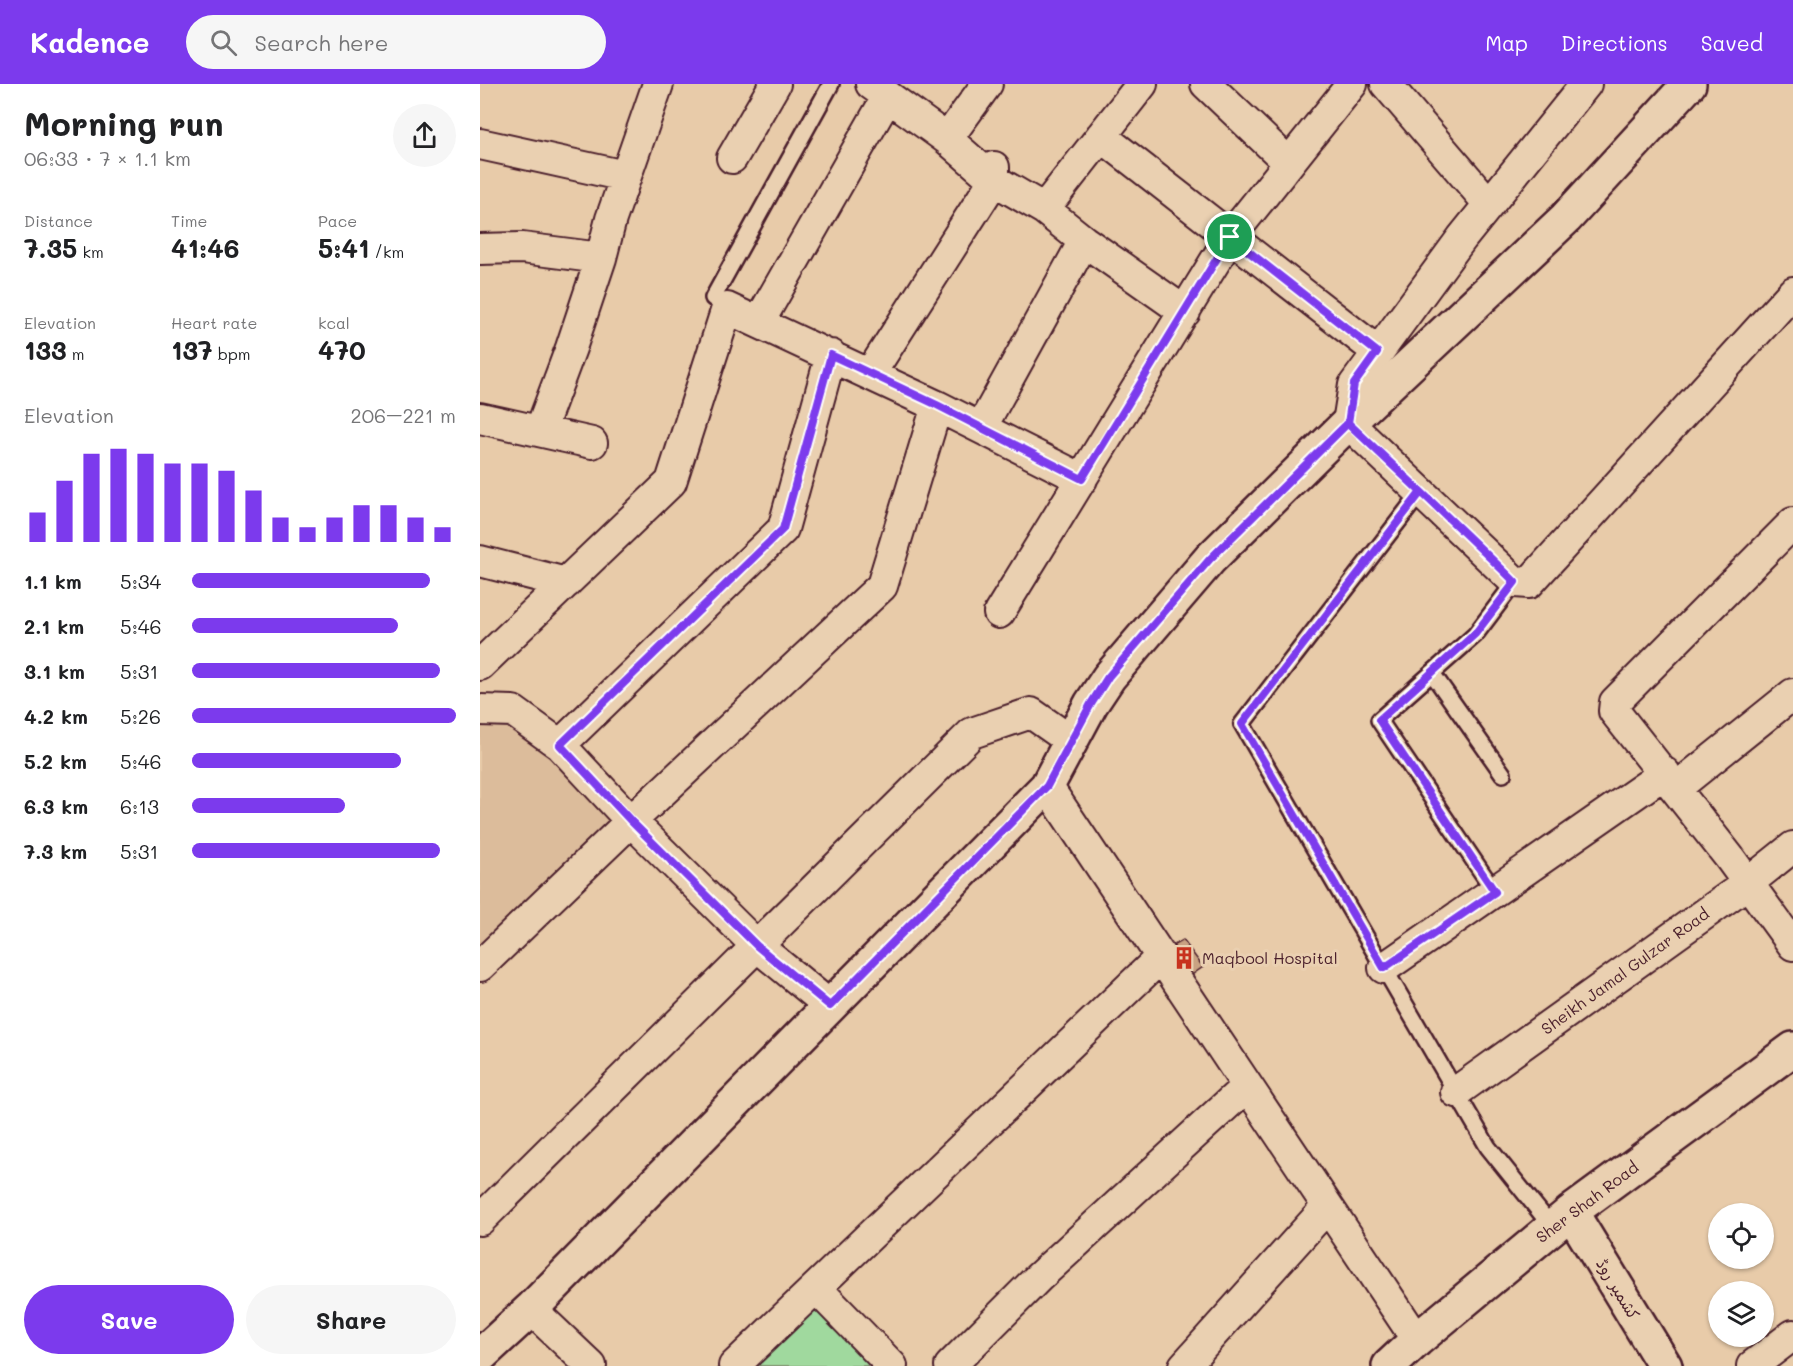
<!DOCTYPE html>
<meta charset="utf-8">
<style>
:root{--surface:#fff;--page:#f6f6f6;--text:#202124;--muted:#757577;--accent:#7c3aed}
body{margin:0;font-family:Mali,"Playpen Sans Arabic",sans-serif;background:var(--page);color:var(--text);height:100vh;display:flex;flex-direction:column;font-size:22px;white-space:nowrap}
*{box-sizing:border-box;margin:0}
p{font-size:20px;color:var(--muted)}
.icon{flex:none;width:33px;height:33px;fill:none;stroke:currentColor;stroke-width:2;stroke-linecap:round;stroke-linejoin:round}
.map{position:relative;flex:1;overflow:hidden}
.panel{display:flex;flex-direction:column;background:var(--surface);width:480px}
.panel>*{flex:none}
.buttons{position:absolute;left:1228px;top:1119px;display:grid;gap:12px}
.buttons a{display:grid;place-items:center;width:66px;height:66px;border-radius:50%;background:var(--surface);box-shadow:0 2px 4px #0004;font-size:30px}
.pin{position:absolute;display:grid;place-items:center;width:51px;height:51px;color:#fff;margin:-26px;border:3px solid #fff;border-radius:50%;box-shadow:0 2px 6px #0007}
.round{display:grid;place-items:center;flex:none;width:63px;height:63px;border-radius:32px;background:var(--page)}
.overview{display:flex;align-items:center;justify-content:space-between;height:102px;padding:0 24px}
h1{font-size:33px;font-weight:700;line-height:45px}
.metrics{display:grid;grid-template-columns:repeat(3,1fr);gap:9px;height:102px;padding:6px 24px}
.metrics div{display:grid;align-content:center}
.metrics b{font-size:26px;font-weight:700}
.metrics small{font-size:16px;font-weight:400}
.metrics p{font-size:16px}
.chart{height:168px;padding:12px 24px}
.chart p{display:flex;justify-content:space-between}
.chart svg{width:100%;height:108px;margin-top:6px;stroke:var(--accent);stroke-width:6}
.primary-button{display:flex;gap:12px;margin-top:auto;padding:12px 24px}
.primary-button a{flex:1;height:69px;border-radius:36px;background:var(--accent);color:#fff;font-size:24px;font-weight:700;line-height:69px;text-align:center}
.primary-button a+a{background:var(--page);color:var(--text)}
ul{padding:0 24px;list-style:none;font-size:20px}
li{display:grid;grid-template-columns:96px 72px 1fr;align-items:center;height:45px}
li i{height:15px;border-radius:8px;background:var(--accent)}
header{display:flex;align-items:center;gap:36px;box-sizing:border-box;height:84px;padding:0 30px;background:var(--accent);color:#fff}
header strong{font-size:28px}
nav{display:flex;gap:33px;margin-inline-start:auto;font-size:21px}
.search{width:420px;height:54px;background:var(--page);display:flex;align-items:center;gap:15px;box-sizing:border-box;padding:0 21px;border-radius:33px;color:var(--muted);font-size:22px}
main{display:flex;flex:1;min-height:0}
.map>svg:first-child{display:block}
</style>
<header>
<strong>Kadence</strong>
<div class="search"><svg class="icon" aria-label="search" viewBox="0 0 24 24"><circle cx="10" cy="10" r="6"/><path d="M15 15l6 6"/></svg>Search here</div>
<nav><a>Map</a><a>Directions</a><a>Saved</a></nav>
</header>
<main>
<section class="panel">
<div class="overview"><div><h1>Morning run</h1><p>06:33 · 7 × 1.1 km</p></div><a class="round"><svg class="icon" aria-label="share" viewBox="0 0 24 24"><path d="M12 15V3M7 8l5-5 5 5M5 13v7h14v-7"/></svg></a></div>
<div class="metrics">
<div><p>Distance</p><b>7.35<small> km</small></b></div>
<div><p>Time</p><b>41:46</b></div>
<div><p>Pace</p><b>5:41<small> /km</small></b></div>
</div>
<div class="metrics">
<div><p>Elevation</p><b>133<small> m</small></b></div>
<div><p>Heart rate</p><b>137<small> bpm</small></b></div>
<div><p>kcal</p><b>470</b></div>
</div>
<div class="chart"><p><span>Elevation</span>206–221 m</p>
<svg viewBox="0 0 160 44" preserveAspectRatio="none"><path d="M5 44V32M15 44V19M25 44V8M35 44V6M45 44V8M55 44V12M65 44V12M75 44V15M85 44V23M95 44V34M105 44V38M115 44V34M125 44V29M135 44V29M145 44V34M155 44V38"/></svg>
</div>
<ul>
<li><b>1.1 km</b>5:34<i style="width:90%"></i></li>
<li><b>2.1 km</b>5:46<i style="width:78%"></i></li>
<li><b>3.1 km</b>5:31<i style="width:94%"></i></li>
<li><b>4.2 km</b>5:26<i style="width:100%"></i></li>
<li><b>5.2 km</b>5:46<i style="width:79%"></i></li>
<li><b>6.3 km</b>6:13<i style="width:58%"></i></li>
<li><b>7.3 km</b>5:31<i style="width:94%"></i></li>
</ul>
<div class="primary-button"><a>Save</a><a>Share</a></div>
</section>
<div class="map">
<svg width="1313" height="1282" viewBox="0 0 1313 1282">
<rect width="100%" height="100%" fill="#e8cba9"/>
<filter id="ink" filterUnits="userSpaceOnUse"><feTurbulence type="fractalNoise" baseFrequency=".0167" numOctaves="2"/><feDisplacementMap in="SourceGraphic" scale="12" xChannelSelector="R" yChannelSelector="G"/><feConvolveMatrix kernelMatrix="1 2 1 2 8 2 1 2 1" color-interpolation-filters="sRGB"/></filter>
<g filter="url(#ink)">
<path fill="#dcbc9b" d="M35,624l113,116 -148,144v-259z"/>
<path fill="#a0d99e" stroke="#757c64" stroke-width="1.5" d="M336,1204l76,78h-158z"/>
<path fill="#c9a282" stroke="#4a1f2b" stroke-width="1.5" d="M703,856l20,27 -17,12 -19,-30z"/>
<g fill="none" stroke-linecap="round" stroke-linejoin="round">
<g stroke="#4a1f2b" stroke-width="20">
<path id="lane" d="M247,224l-14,-10 118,-214
M941,408l-179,232 246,423 64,80
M952,589l71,101
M1015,808l-116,-172 96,-85 40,-53"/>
</g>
<g stroke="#4a1f2b" stroke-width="34">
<path id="street" d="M391,0l76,55 47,41 50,29 40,32 101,71
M726,0l83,79
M906,0l103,120
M1106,0l-124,154 -108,147 -6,38 167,159 14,1 264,-291
M621,52l277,216
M467,55l40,-55
M0,60l145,32
M252,74l43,-74
M564,125l98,-125
M0,165l42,-1 79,10
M279,238l129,-226
M390,290l124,-194v-13
M0,334l112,25
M501,344l103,-187
M60,347l31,-83 30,-90 10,-39 47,-135
M1313,439l-178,179 -1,9 115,146 64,88
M0,477l86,22
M519,529l231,-376 122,-153
M0,581l191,-183 56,-174 210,98 145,73
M0,626l33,1 47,34 71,76 126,125 73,60
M80,661l223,-216 48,-174
M567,702l370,554
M1196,704l117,-94
M0,882l151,-145 251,-235 55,-180
M904,884l281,-195
M976,1008l292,-209 45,-36
M0,1136l492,-487 59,-20 40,28
M336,1204l76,78
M51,1225l60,57
M254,1282l427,-409
M470,1282l89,-89 207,-190
M704,1282l143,-159
M1272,1282l41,-31"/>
</g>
<g stroke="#4a1f2b" stroke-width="38">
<path id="secondary" d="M1091,1128l94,154
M0,1272l51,-47 516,-523 44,-82 18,-27 101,-118 138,-136 218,-205 123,-134
M909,1282l28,-26 154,-128 222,-163"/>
</g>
<use href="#lane" stroke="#ead0b1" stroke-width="15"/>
<use href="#street" stroke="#ead0b1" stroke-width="30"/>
<use href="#secondary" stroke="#ead0b1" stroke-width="33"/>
</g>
</g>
<g fill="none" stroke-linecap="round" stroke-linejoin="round" filter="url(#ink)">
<g stroke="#fff" stroke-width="12">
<path id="route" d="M750,153l-148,242 -145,-74 -106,-50 -48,174 -223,216 71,76 126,125 73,60 217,-220 44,-82 17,-27 102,-118 138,-136c56,53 112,105 167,159l-40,52 -96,86 116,172 -111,76 -142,-244 179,-232 -73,-69 6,-39 23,-32 -147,-115"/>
</g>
<use href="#route" stroke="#7c3aed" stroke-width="8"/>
</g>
<defs>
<g id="building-bare" transform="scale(1.8)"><path d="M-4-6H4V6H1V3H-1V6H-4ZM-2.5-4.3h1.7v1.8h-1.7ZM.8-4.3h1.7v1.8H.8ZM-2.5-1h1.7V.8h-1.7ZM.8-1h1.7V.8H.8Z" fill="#c8321e" stroke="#ead0b1" stroke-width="2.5" paint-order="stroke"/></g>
</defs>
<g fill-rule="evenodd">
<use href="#building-bare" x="704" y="874"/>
</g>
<g text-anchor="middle" stroke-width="6" stroke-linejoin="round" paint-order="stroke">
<g font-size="16" fill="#4a1f2b" stroke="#ead0b1" text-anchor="start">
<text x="722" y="880">Maqbool Hospital</text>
</g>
<g font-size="16" fill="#4a1f2b" stroke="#ead0b1">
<text transform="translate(1145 887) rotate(-36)" y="6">Sheikh Jamal Gulzar Road</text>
<text transform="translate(1107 1118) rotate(-37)" y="6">Sher Shah Road</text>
<text transform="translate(1138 1205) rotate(59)" y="6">کشمیر روڈ</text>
</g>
</g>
</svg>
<div class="buttons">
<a><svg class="icon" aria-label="locate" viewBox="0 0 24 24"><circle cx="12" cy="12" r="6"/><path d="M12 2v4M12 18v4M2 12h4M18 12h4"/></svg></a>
<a><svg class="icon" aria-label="layers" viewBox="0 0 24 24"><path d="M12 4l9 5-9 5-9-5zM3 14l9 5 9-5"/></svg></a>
</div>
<div class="pin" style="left:750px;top:153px;background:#1e9e55"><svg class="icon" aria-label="arrive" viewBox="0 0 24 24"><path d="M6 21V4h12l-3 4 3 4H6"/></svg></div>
</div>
</main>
